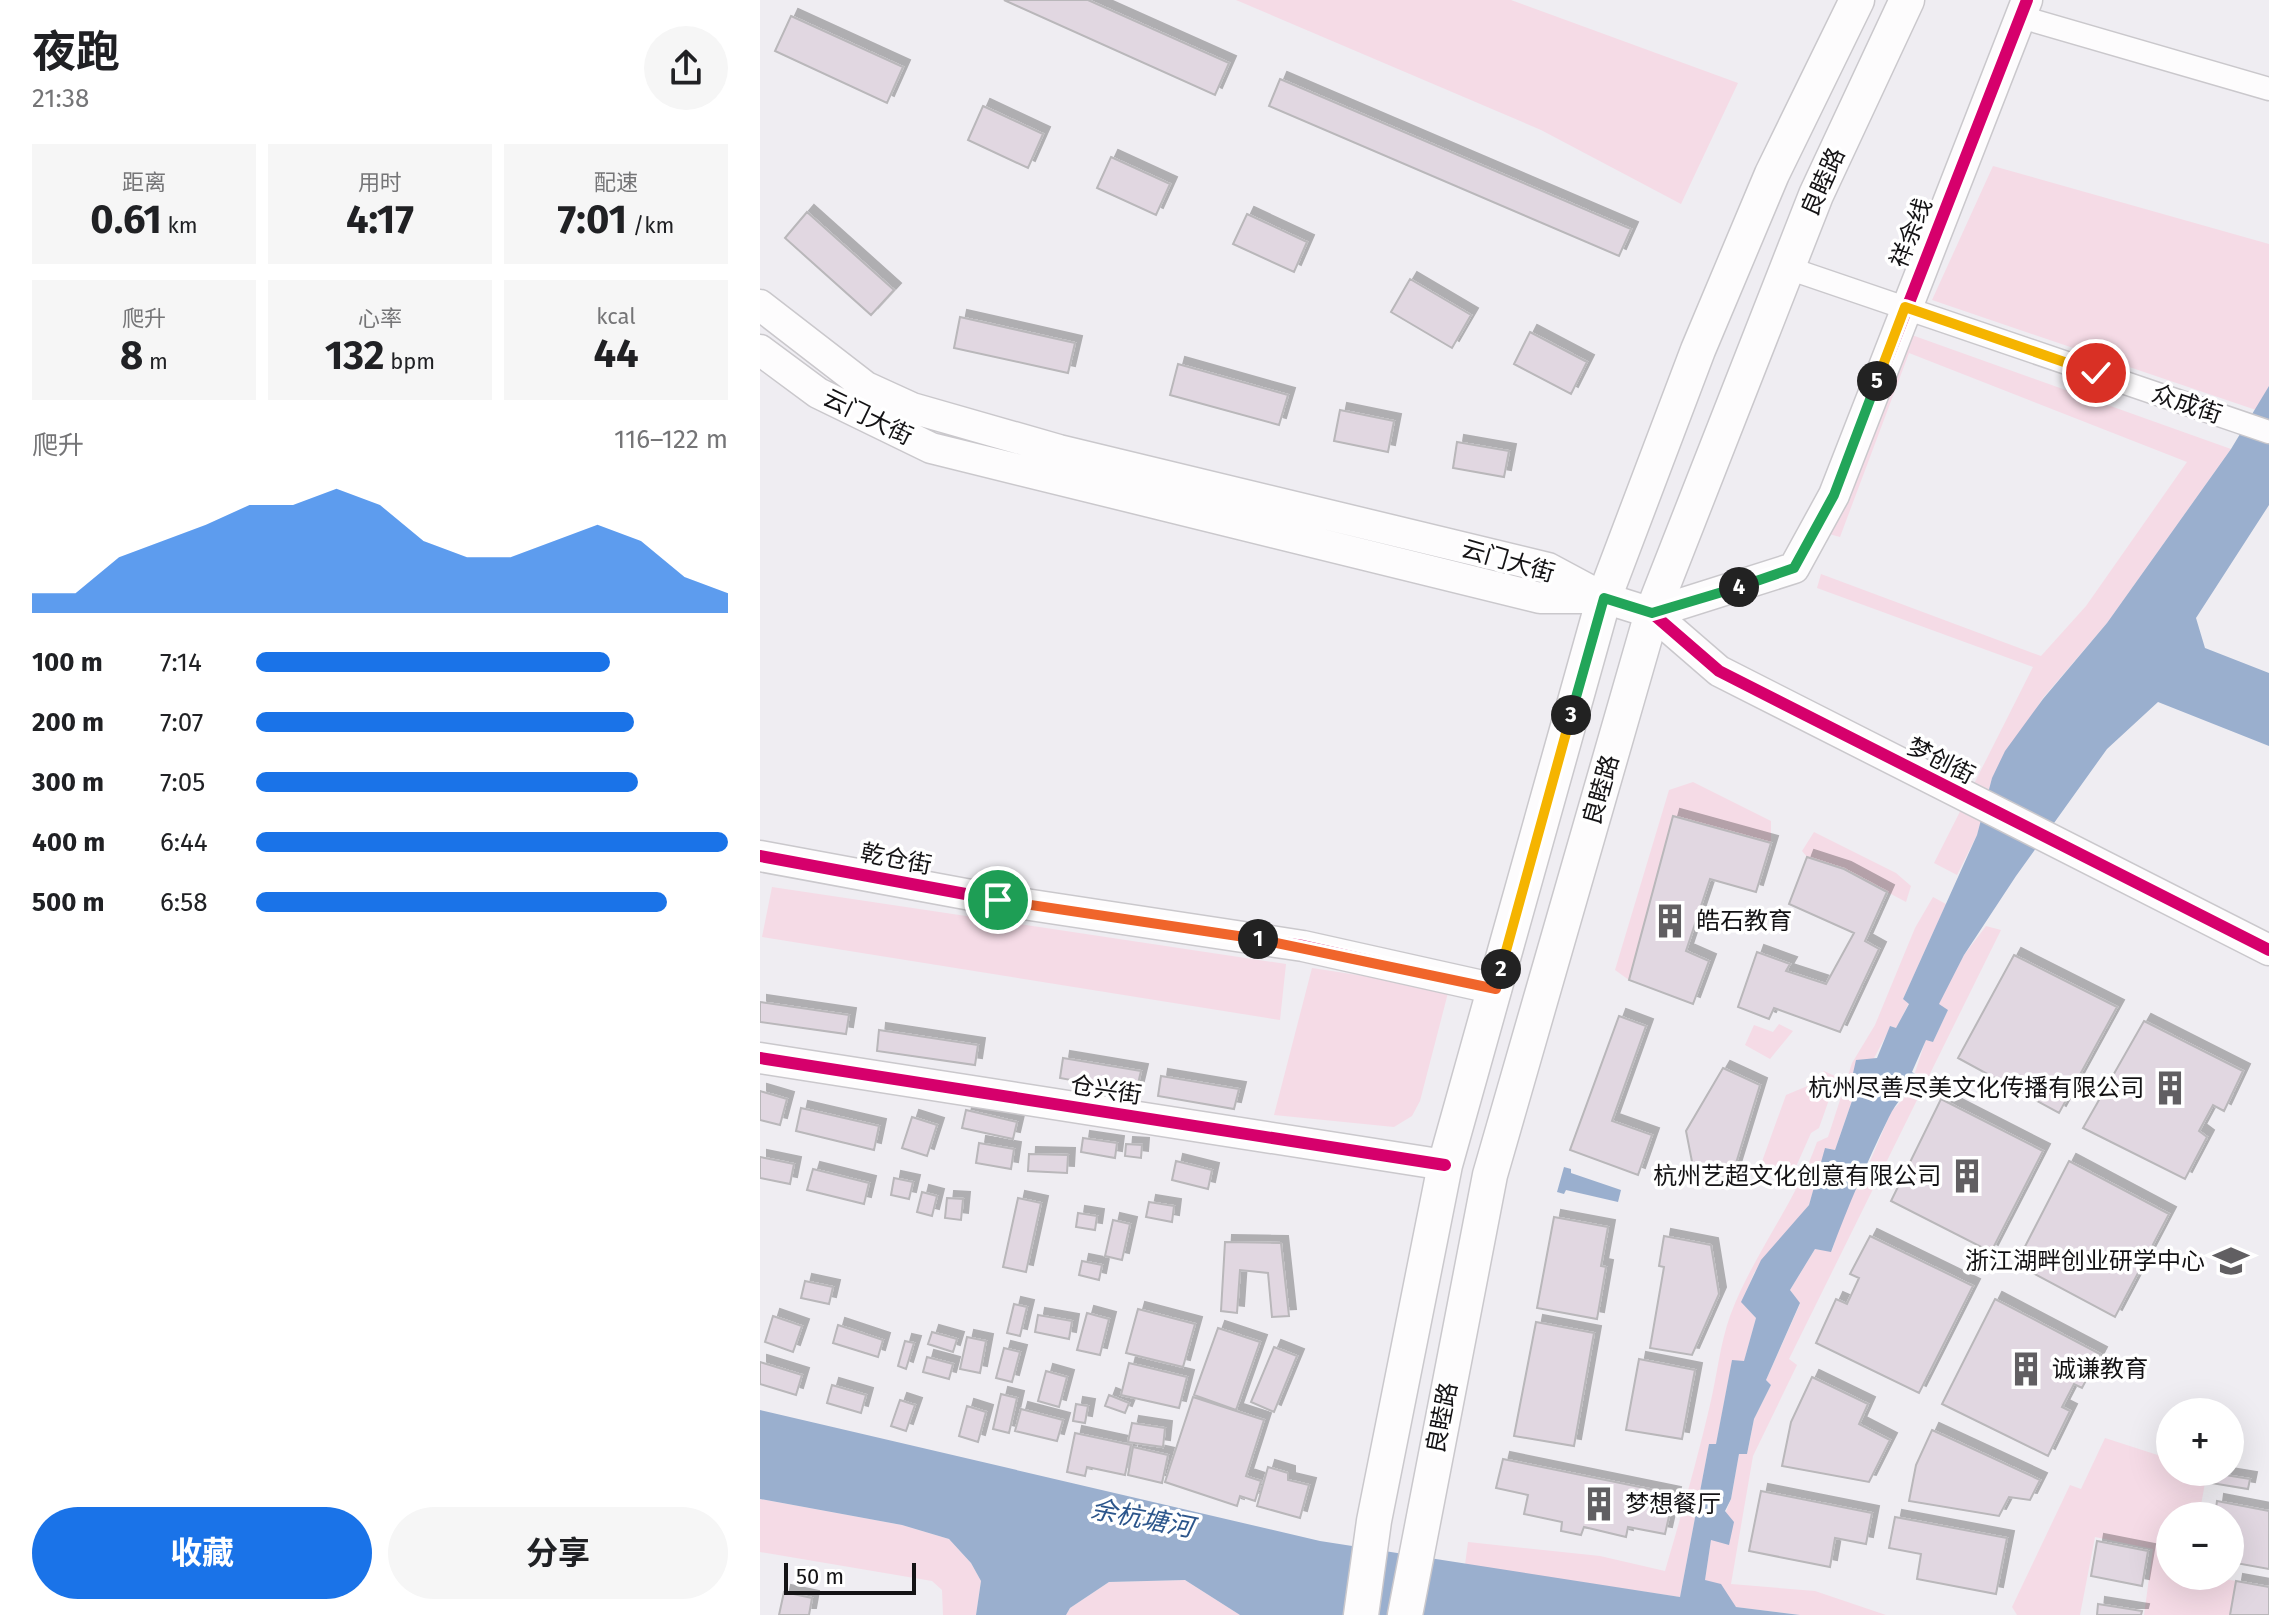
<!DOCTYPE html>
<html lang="zh">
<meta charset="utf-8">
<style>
:root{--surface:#fff;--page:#f6f6f6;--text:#202124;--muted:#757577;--accent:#1a73e8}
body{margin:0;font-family:"Fira Sans","Noto Sans SC",sans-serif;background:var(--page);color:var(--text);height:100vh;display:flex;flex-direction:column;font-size:30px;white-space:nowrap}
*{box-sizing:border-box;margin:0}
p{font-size:26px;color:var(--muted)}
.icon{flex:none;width:44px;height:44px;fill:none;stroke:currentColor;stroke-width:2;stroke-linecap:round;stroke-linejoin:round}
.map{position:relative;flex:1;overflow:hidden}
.drawer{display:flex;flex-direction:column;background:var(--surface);width:760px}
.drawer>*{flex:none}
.controls{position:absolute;left:1396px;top:1398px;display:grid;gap:16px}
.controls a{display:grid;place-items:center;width:88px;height:88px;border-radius:50%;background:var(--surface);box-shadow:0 8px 32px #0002;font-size:40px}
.scale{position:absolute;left:24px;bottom:20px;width:132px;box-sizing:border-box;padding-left:8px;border:4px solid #141315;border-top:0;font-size:22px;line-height:28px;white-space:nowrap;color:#141315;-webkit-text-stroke:6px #fff;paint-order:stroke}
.pin{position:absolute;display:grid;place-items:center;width:68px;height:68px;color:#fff;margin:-34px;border:4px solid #fff;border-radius:50%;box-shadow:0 2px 8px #0007}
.km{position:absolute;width:40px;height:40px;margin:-20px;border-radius:50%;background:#222;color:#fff;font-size:22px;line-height:40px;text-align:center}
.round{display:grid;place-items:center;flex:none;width:84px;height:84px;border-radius:42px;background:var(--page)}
.head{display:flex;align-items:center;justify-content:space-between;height:136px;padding:0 32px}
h1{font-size:44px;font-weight:700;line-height:60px}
.stats{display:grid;grid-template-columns:repeat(3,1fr);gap:12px;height:136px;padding:8px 32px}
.stats div{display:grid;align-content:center;border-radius:0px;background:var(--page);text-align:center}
.stats b{font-size:40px;font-weight:700}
.stats small{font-size:22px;font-weight:400}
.stats p{font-size:22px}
.chart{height:224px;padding:16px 32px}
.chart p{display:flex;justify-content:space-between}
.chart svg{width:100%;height:144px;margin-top:8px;fill:var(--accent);opacity:.7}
.cta{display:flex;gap:16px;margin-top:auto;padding:16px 32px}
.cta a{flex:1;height:92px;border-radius:48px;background:var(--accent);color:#fff;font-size:32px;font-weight:700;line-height:92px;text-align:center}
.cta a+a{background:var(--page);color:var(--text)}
ul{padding:0 32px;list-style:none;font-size:26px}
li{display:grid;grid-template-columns:128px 96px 1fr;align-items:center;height:60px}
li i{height:20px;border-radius:10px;background:var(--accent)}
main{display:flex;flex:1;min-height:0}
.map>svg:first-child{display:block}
</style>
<main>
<section class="drawer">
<div class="head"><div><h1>夜跑</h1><p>21:38</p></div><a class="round"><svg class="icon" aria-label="share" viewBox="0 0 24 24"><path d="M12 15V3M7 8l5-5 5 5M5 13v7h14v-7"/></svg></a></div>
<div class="stats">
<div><p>距离</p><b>0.61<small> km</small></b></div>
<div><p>用时</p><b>4:17</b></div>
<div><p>配速</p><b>7:01<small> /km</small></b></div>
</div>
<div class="stats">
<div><p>爬升</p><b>8<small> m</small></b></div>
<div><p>心率</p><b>132<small> bpm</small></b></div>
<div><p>kcal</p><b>44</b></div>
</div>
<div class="chart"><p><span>爬升</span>116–122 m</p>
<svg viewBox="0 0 160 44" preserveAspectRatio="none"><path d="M0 44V38L10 38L20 27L30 22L40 17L50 11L60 11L70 6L80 11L90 22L100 27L110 27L120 22L130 17L140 22L150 33L160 38V44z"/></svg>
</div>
<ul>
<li><b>100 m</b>7:14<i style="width:75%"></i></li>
<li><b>200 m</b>7:07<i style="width:80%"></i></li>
<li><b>300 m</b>7:05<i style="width:81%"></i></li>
<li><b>400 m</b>6:44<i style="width:100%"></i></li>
<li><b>500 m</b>6:58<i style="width:87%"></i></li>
</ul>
<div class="cta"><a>收藏</a><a>分享</a></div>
</section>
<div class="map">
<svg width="1509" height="1615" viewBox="0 0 1509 1615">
<defs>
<filter id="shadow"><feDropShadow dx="7" dy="-7" stdDeviation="0" flood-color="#0004"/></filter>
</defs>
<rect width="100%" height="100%" fill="#efedf2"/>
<path fill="#f5dbe6" d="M476,0h275l227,83 -57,121 -140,-74z
M1233,166l276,78v142l-13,24 -324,-110z
M1149,334l322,115 -124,174 -64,75 -51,80 -15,57 -20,40 -23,-12 99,-196 -216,-79 4,-14 220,82 45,-50 101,-144 -278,-109 -69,184 -11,-3z
M933,782l78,39v22l-98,-26 -44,163 -14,-10 54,-180z
M1054,832l82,41 15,13 -5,16 -62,-33 -37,-12 -5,-6z
M12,887l514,77 -6,56 -518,-83z
M1173,897l13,7 -43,95 6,4 -13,26 -5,-3 -38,72 -18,52 -9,-2 -17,57 -55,68 -12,29 14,16 -12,44 -12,-1 -16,84 -7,-1 -29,153 -215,-32 3,-23 132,14 65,15c16,-55 32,-110 45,-166 7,-29 10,-61 20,-89 23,-62 66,-114 87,-174l11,-5 24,-74 23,-38 40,-97z
M1226,926l15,4 -212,429 8,6 -44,91 -22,128 84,7 71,24h-86l-64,-8 -31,-27 6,-41 4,1 16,-41 8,-45h8l7,-35 17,-34 -5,-5 34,-76 -10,-14 25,-41 17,2 12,-41 18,-30 29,-68 17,-18 18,-55 7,3 15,-32 -10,-5 26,-50z
M552,968l137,21 -29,112 -8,15 -18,11 -120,-12z
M1019,1024l14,7 -23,28 -25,-14 9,-20 19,7z
M1064,1071l13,6 -18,51 -8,5 -20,45 -31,-11 26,-72 31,-13z
M1345,1438l65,21v13h37l-8,44h-29v60h37l29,5 -6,34h-86l9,-66 -58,-12 -15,78h-63l-5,-8 58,-122 11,4z
M0,1499l142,26 47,14 22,24 10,18 -5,34h-33l-1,-25 -10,-9 -172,-29z
M425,1580l55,35h-174l4,-7 39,-26z"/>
<path fill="#9aafce" d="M1509,386v119l-73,113 9,30 64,25v73l-111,-44 -51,47 -91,127 -52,79 -25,49 9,6 -15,32 -7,-2 -14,32 5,3c-8,16 -21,27 -28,42 -23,47 -40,87 -58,135l-16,-3 -25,41 10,13 -34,77 5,5 -17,34 -7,35h-8l-8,45 -6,12 9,11 -5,23 -18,-5 -6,40 16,4 15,23 64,8h-560l-55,-35 -76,2 -39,26 -4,7h-90l5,-34 -10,-18 -22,-24 -47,-14 -142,-26v-89l560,131 360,56 29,-153h7l16,-84 12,1 12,-43 -15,-16 20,-42 48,-55 16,-57 10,2 18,-52 -5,-3 8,-35 21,-2 13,-32 6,2 13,-24 -6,-5 74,-164 15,-57 13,-27 38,-52 64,-76 124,-174z
M804,1167l7,2v4l50,17 -3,12 -52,-12 -2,4 -7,-2z"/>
<path fill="#e1d7e1" stroke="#b9b7ba" stroke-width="2" filter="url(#shadow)" d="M244,0h84l141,63 -14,32z
M31,16l112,51 -16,36 -112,-52z
M520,79l351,150 -12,27 -350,-150z
M223,106l60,28 -15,34 -60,-28z
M351,157l59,27 -14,31 -59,-27z
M47,212l87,78 -23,25 -86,-77z
M487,214l60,28 -13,30 -61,-28z
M650,279l61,36 -19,33 -61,-36z
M200,317l115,26 -7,30 -114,-25z
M770,332l57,30 -16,32 -57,-30z
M418,364l110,31 -9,30 -109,-30z
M580,410l54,11 -6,31 -54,-11z
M697,442l52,9 -5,26 -51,-9z
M913,816l98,27 -15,49 -46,-13 -24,72 23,10 -16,43 -64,-24z
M1047,857l37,12 43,23 -22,49 14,8 -39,83 -66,-24 -5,11 -31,-12 19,-55 33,12 -4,7 40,13 28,-51 -65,-29z
M1254,955l103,52 -58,106 -101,-55z
M0,1002l89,13 -3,19 -86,-12z
M859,1016l27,10 -34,95 40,14 -14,40 -68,-25z
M1384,1021l99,50 -19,40 -11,-6 -14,26 8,6 -22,42 -102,-51z
M119,1030l99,15 -3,20 -98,-14z
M303,1058l78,13 -5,21 -76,-14z
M963,1068l37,17 -31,101 -35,-14 -8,-41z
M401,1076l78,13 -5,20 -76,-13z
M0,1091l27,8 -7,26 -20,-5z
M1181,1099l102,52 -52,101 -100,-51z
M41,1108l78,18 -5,24 -78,-19z
M206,1110l51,12 -4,17 -51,-11z
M152,1117l25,8 -10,31 -25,-8z
M323,1138l34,5 -2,15 -34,-6z
M219,1143l35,6 -3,20 -35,-6z
M366,1144l16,1 -1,13 -16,-2z
M269,1154l39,1 -1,18 -39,-2z
M0,1157l34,7 -4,20 -30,-6z
M416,1161l36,9 -4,19 -36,-9z
M1309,1161l100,53 -54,103 -99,-53z
M53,1169l56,14 -5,21 -57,-14z
M134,1178l19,4 -4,17 -18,-4z
M162,1192l15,4 -5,20 -15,-4z
M187,1198l16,1 -2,21 -16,-2z
M258,1198l23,5 -15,69 -23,-5z
M389,1202l25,4 -2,16 -26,-5z
M318,1213l19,3 -2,14 -19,-3z
M794,1217l54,10 -7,39 5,1 -9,52 -60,-11z
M353,1220l17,4 -8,36 -17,-4z
M904,1236l47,9 8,49 -27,61 -42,-7 14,-81 -5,-1z
M1110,1236l103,50 -54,107 -103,-50 20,-44 11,5 12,-26 -9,-4z
M465,1242l56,1 8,73 -17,1 -4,-44 -28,-3 -3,43 -16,-2z
M322,1261l20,4 -3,15 -20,-5z
M45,1281l28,6 -4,17 -28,-6z
M1235,1299l105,55 -18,34 -8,-4 -12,23 8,4 -22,45 -106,-52z
M254,1304l13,3 -7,29 -13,-3z
M378,1309l57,15 -12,43 -57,-14z
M327,1313l22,6 -9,36 -23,-5z
M278,1315l34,6 -3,18 -34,-7z
M13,1316l29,10 -9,26 -28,-10z
M776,1322l58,11 -20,113 -60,-10z
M78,1325l45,15 -5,17 -45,-14z
M458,1328l42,14 -24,68 -42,-15z
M172,1332l25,7 -4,13 -25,-8z
M207,1337l19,4 -6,32 -20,-4z
M145,1341l9,2 -8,26 -8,-3z
M514,1347l23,9 -23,56 -23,-10z
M244,1348l16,4 -8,30 -16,-4z
M167,1357l26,7 -4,15 -26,-7z
M879,1359l56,11 -13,69 -56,-9z
M0,1362l42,13 -6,20 -36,-11z
M369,1363l58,14 -8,31 -58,-13z
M286,1371l21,6 -8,30 -21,-6z
M1052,1377l56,27 -9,20 31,16 -21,42 -87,-16 9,-44z
M72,1385l34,10 -5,18 -34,-10z
M241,1394l16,4 -8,35 -16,-4z
M349,1395l20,8 -4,10 -20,-7z
M433,1397l71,23 -18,56 15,5 -6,20 -15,-5 -3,10 -72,-24z
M140,1400l15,5 -9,26 -15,-5z
M316,1404l12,2 -3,17 -12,-2z
M207,1406l19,6 -8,30 -19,-6z
M261,1409l42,11 -6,21 -42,-10z
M372,1423l33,5 -2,19 -35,-5z
M1172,1430l108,50 -10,20 -21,-3 -10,19 -90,-15 7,-36z
M315,1433l56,12 -6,30 -38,-8 -2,9 -18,-4z
M373,1447l35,8 -6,28 -34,-8z
M743,1459l171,35 -9,40 -37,-7 -2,10 -42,-10 -3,8 -20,-4 1,-9 -38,-8 4,-19 -32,-7z
M508,1467l20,6v7l21,5 -9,33 -43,-12z
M1447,1472l43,7 -2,10 -43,-7z
M1001,1491l111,22 -6,31 -31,-6 -5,29 -81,-16z
M1457,1501l52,10v58l-39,-7v-46h-15z
M1135,1517l112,21 -11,56 -79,-15 4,-25 -32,-6z
M1337,1541l51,10 -6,35 -51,-10z
M1476,1581l33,6v28h-39z
M24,1592l28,6 -3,17h-30z
M1338,1604l44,7 -1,4h-44z"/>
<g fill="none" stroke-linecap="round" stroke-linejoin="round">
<g stroke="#cac8cc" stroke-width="25">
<path id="street" d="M1261,17l248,72
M1028,268l481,164"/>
</g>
<g stroke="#cac8cc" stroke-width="33">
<path id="secondary" d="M0,305l106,82 46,21 147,42 489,118 56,30 48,15 67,58 550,279
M0,350l58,43 113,55 609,150h58
M892,613l142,-45 40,-73 193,-495
M0,856l238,44 305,46 193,43
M0,1058l685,107"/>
</g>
<g stroke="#cac8cc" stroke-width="37">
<path id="primary" d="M601,1615l13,-94 71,-356 159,-567 94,-248 74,-176 85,-174
M645,1615l85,-440 162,-562 164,-418 91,-195"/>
</g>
<use href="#street" stroke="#fdfcfd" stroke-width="22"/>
<use href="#secondary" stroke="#fdfcfd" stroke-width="30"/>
<use href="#primary" stroke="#fdfcfd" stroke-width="34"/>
<g stroke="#fff" stroke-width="17">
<path id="cycleway" d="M844,598l48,15 67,58 550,279
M892,613l142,-45 40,-73 193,-495
M0,856l238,44 305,46 193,43
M0,1058l685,107"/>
</g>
<use href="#cycleway" stroke="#d6006c" stroke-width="12"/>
</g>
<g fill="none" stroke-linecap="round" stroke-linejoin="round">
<g stroke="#fff" stroke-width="16">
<path id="split-1" d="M238,900l260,39"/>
</g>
<g stroke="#fff" stroke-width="16">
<path id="split-2" d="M498,939l238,50 5,-20"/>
</g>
<g stroke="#fff" stroke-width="16">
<path id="split-3" d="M741,969l70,-254"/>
</g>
<g stroke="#fff" stroke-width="16">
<path id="split-4" d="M811,715l33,-117 48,15 87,-26"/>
</g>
<g stroke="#fff" stroke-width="16">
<path id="split-5" d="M979,587l55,-19 40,-73 43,-114"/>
</g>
<g stroke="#fff" stroke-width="16">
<path id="split-6" d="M1117,381l28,-74 191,66"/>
</g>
<use href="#split-1" stroke="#f0652b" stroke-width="10"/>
<use href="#split-2" stroke="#f0652b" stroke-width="10"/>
<use href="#split-3" stroke="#f5b400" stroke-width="10"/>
<use href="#split-4" stroke="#22a559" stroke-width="10"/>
<use href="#split-5" stroke="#22a559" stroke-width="10"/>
<use href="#split-6" stroke="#f5b400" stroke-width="10"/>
</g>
<defs>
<g id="building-bare" transform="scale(2.76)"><path d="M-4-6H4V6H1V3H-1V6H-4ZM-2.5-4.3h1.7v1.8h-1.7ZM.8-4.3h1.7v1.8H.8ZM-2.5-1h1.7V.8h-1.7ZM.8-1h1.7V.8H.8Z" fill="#615f62" stroke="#fff" stroke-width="2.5" paint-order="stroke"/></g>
<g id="university-bare" transform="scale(2.76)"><path d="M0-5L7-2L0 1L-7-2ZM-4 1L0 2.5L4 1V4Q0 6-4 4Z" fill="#615f62" stroke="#fff" stroke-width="2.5" paint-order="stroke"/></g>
</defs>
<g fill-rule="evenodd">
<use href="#building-bare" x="910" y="921"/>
<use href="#building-bare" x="1410" y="1088"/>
<use href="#building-bare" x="1207" y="1176"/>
<use href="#university-bare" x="1471" y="1261"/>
<use href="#building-bare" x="1266" y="1369"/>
<use href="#building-bare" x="839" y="1504"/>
</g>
<g text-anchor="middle" stroke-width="7" stroke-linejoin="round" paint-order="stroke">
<g font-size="24" fill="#141315" stroke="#fff">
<text transform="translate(1063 182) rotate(-66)" y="8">良睦路</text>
<text transform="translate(1151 233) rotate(-68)" y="8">祥余线</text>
<text transform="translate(1427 404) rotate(19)" y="8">众成街</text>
<text transform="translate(108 417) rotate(26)" y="8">云门大街</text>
<text transform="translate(748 561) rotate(16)" y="8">云门大街</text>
<text transform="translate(1181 761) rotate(27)" y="8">梦创街</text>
<text transform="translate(841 790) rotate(-74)" y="8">良睦路</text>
<text transform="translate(136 859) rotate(11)" y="8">乾仓街</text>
<text transform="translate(346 1090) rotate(9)" y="8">仓兴街</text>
<text transform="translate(682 1418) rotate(-79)" y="8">良睦路</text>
</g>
<g font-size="24" fill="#141315" stroke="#fff" text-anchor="start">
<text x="936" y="929">皓石教育</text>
<text x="1384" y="1096" text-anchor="end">杭州尽善尽美文化传播有限公司</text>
<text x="1181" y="1184" text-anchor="end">杭州艺超文化创意有限公司</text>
<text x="1445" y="1269" text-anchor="end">浙江湖畔创业研学中心</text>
<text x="1292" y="1377">诚谦教育</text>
<text x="865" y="1512">梦想餐厅</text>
</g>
<g font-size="26" font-style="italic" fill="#2c568c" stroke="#fff">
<text transform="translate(382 1518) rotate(11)" y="9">余杭塘河</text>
</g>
</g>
</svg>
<div class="controls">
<a>+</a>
<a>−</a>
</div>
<div class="scale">50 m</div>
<div class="pin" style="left:238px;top:900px;background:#1e9e55"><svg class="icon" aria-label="arrive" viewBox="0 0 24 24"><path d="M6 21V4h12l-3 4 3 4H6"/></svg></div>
<div class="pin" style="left:1336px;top:373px;background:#d93025"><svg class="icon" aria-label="check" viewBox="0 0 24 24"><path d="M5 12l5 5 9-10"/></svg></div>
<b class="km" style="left:498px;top:939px">1</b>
<b class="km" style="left:741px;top:969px">2</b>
<b class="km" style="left:811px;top:715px">3</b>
<b class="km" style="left:979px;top:587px">4</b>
<b class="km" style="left:1117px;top:381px">5</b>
</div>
</main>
